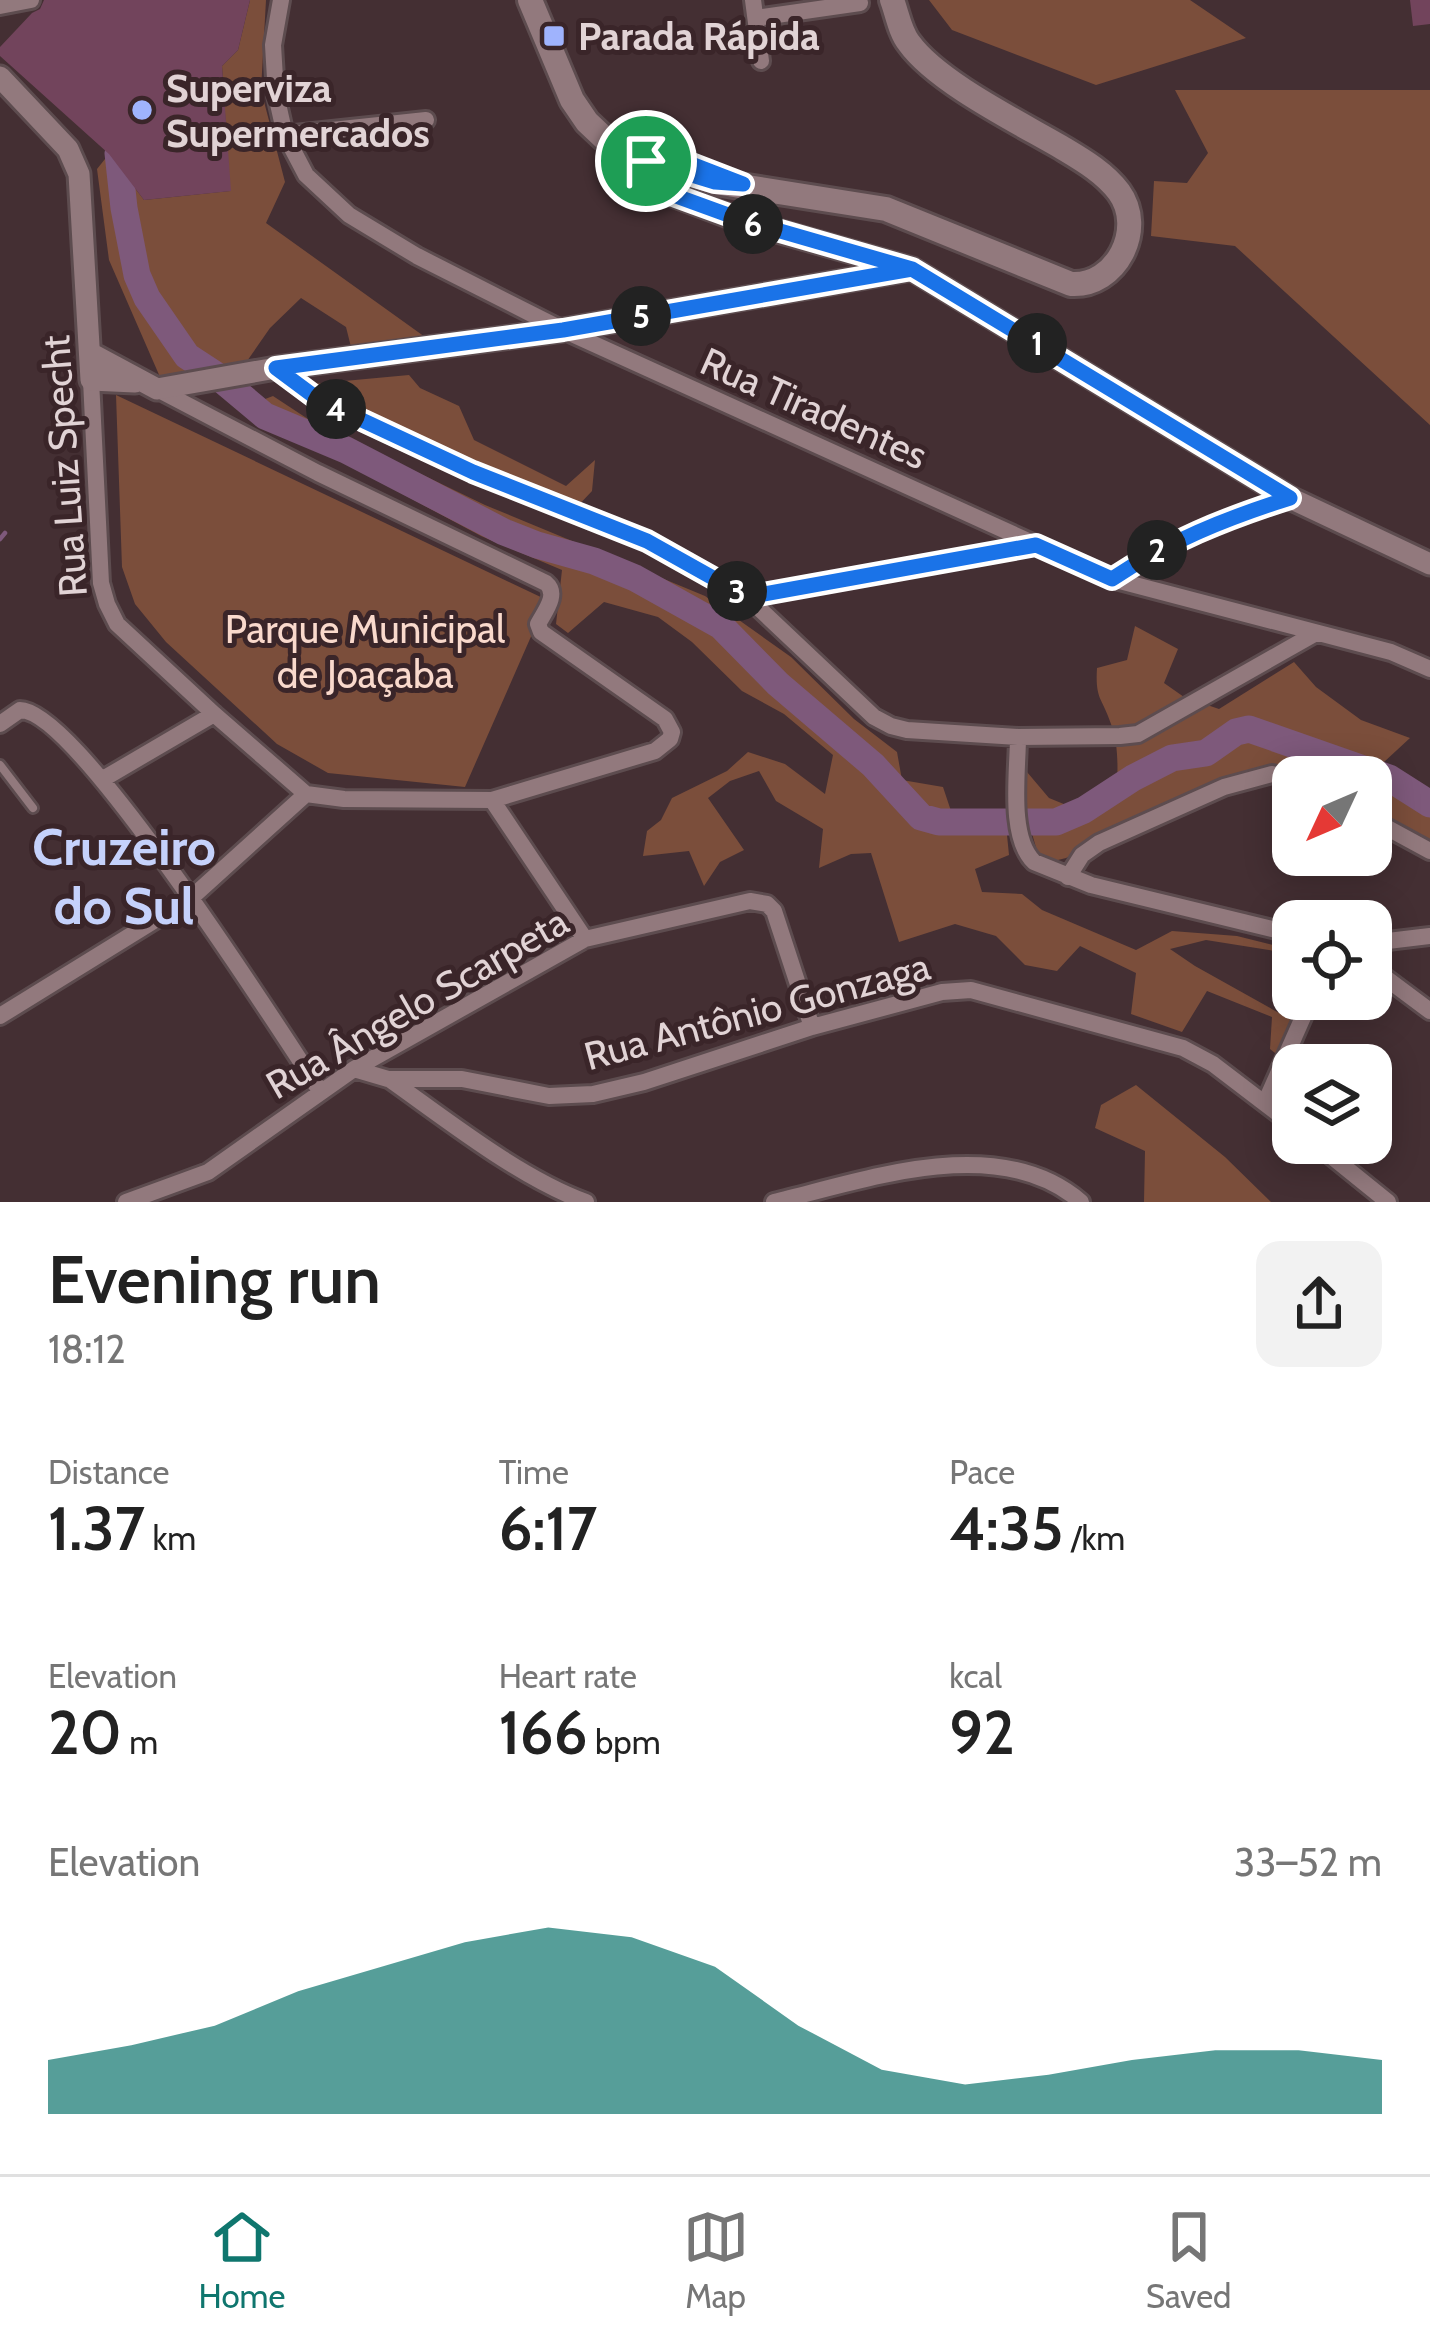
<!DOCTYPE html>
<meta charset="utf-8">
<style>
:root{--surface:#fff;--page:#f2f2f2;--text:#222;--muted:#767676;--line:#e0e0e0;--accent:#0f766e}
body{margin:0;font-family:Cabin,sans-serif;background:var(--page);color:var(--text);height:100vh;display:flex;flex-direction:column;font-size:45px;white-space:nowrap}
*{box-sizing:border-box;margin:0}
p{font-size:39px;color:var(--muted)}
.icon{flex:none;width:66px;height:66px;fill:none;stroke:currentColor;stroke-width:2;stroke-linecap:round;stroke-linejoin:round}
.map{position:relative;height:1202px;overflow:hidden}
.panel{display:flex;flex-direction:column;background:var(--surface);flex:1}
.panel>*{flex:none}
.needle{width:78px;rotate:226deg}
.tools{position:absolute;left:1272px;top:756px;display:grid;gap:24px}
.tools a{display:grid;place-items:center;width:120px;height:120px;border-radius:24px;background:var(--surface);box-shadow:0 6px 30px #0003;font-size:60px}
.pin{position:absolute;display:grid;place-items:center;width:102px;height:102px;color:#fff;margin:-51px;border:6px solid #fff;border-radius:50%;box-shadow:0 3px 12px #0007}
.km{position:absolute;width:60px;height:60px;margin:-30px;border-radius:50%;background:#222;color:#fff;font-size:33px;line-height:60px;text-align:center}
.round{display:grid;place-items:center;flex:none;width:126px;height:126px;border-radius:24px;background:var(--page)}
.head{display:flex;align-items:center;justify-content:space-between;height:204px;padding:0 48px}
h1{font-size:66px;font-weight:600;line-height:90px}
.metrics{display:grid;grid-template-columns:repeat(3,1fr);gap:18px;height:204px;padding:12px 48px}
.metrics div{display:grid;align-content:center}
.metrics b{font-size:60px;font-weight:600}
.metrics small{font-size:33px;font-weight:400}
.metrics p{font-size:33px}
.chart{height:336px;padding:24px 48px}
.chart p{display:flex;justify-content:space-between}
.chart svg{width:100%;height:216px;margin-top:12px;fill:var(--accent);opacity:.7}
.menu{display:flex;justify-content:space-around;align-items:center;height:168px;border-top:3px solid var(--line);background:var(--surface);font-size:33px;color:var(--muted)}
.menu a{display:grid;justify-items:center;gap:6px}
.menu .current{color:var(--accent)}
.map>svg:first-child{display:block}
</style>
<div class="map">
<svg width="1430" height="1202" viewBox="0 0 1430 1202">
<rect width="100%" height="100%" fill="#442f33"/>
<path fill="#7b4e3b" d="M250,0h16l-5,90 24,92 -19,41 159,114 -29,6 -45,4 -5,-20 -45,-29 -31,30 -25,36 -85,13 -51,-117 -12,-91 12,-15 35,46 86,-9 -8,-125 16,-16z
M929,0h261l56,38 -150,47 -144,-55z
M1175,90h255v335l-195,-179 -84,-10 3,-55 33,2 21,-30z
M409,375l11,13 39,18 15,34 92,46 29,-26 -3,31 -17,18 -127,-49 -147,-75z
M116,395l431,205 -82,187 -137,-14 -51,-29 -111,-102 -31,-38 -13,-37z
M273,396l38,25 174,84 220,91 86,61 63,62 43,33 5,28 41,7 8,24 54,4 4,40 -34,14 7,23 40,2 20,16 94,40 36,-19 65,5 56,14v4l-87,-14 -36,9 25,17 100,56 -15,35 -10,-8 2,-32 -65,-26 -25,41 -51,-18 5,-41 -56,-27 -23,25 -32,-6 -29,-29 -41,-12 -56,18 -28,-89 -20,1 -32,14 4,-39 -47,-28 -17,-30 -29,10 -22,17 36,52 -24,12 -16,24 -15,-35 -46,5 4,-25 14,-11 11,-22 55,-27 21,-19 37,12 40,30 8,-39 -49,-41 -42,-23 -50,-49 -34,-25 -54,-15 -36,31 -12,-9 6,-54 -81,-34 -239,-128z
M1135,626l43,23 -14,34 20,14 35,12 75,-47 22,25 45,33 49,18 -26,24 42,27h4v53l-59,-31v-34h-78l-16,-6 -120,45 -91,42 -16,4 -11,-4 -12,-42v-44l22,26 22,9 46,-23c1,-19 1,-42 -6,-60 -9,-27 -16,-24 -14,-56l30,-8z
M1136,1085l89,72 46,45h-127l1,-51 -50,-23 6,-23z"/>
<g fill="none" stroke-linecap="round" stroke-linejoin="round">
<path stroke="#7e597b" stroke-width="4.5" d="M0,539l5,-6"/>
<path stroke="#7e597b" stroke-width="27" d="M118,153l6,55 13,67 10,23 40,58 29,19 49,41 81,34 158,82 33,13 57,16 41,17 86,48 57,58 95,81 48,52 18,5h117l28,-12 49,-32 39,-20 34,-5 30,-21 13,-3 140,49 41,26"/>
</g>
<path fill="#72445c" d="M44,0h206l-12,50 -16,16 9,125 -87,9 -35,-46 -109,-98v-9l32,-34 8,-4z
M1410,0h20v24l-17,2z"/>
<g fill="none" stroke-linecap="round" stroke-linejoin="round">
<g stroke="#5d4c4f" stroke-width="14">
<path id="service" d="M0,765l33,43"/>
</g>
<g stroke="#5d4c4f" stroke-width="22">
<path id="minor" d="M281,0l-8,45 3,50 9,40 21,40 43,40 68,41 146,74 549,249 279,73 39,17
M753,0l8,61
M0,6l31,-6
M756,18l104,-15
M285,135l141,-15
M276,368l43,33 154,71 174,69 100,56 127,120 17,9 16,4 111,7 102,-1 18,-2 178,-101
M91,380l10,203 6,21 10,20 97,90 92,80
M157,389l161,84 228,110c13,11 -1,28 -8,41l3,8 124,87 7,13 -2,7 -15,12 -163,49 -148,-1 -38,-5
M1112,579c55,-37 115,-61 178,-81
M747,597l288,-52
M0,724l20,-14c57,0 261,322 300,381
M1018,737c0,34 -10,100 16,125l57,23 202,49
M103,779l111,-65
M492,800l93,139
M1371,819l59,32
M1068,877l14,-22 17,-12 125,-56 48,-13 21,5
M1371,943l59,-7
M1371,967l59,44
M0,1016l191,-118 115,-104
M354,1069l34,10h74l87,17 44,-2 51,-12 168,-55 130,-35 29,-2 212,58 30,16 80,61
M389,1079c58,41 131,99 197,123
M1265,1103l46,-104
M1315,1143l73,59
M126,1202l82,-30 146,-103 231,-130 165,-38 17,3 7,7 38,116
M774,1202c92,-22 225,-71 307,0"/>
</g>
<g stroke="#5d4c4f" stroke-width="27">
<path id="tertiary" d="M0,77l68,72 11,25 12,206 44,2
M629,154v7l8,12 28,19 77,29 170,48 378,229 140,66
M90,353l67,36 119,-21 287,-38 343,-60"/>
</g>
<g stroke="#5d4c4f" stroke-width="30">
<path id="secondary" d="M530,0l42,100 15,22 17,16 25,16 86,28 171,27 185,75c45,3 75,-55 48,-92 -15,-20 -38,-33 -58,-45 -43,-25 -124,-65 -152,-104 -9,-11 -12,-30 -17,-43"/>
</g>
<use href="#service" stroke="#92797d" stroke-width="8"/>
<use href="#minor" stroke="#92797d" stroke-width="16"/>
<use href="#tertiary" stroke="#92797d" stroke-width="21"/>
<use href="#secondary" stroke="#92797d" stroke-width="24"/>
</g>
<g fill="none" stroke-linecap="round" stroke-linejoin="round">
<g stroke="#fff" stroke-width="24">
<path id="route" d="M646,161l10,23 9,8 77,28 170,49 378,229c-63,20 -123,44 -178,81l-76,-34 -289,52 -100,-56 -174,-69 -154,-72 -43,-32 287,-38 349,-61 -170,-49 -77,-28 -27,-19 -9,-12v-7l13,-9 101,39 -28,-2 -69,-21"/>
</g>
<use href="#route" stroke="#1a73e8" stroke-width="15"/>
</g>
<g fill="#9fb3fd" stroke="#3a2529" stroke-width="4.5">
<rect x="542" y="24" width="24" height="24" rx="6"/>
<circle cx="142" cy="110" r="12"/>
</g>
<g text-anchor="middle" stroke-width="10" stroke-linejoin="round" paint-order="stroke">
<g font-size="39" font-weight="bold" fill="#e1d3d5" stroke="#3a2529" text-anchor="start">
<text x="578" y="50">Parada Rápida</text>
<text x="166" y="102">Superviza<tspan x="166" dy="45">Supermercados</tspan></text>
</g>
<g font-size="39" fill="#e1d3d5" stroke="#3a2529">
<text transform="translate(814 408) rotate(24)" y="14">Rua Tiradentes</text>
<text transform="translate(64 466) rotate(-94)" y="14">Rua Luiz Specht</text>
<text transform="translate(417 1003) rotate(-30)" y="14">Rua Ângelo Scarpeta</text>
<text transform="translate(757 1011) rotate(-15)" y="14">Rua Antônio Gonzaga</text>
</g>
<g font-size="39" fill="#f9d9cc" stroke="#3a2529">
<text x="365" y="643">Parque Municipal<tspan x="365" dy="45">de Joaçaba</tspan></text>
</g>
<g font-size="51" font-weight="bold" fill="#c5d1fb" stroke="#3a2529">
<text x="124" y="865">Cruzeiro<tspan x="124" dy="59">do Sul</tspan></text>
</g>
</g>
</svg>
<div class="tools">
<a><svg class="needle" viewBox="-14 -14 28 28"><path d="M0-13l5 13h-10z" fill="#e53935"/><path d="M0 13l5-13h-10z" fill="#767676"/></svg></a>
<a><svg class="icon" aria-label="locate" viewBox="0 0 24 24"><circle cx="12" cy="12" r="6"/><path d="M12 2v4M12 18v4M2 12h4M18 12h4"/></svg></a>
<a><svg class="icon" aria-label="layers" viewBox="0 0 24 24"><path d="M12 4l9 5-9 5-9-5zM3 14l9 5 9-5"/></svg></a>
</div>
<div class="pin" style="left:646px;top:161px;background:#1e9e55"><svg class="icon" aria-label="arrive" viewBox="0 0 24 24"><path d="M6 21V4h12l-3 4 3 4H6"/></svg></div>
<b class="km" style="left:1037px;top:343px">1</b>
<b class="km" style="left:1157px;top:550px">2</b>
<b class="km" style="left:737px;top:591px">3</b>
<b class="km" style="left:336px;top:409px">4</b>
<b class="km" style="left:641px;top:316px">5</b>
<b class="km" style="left:753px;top:224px">6</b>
</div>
<section class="panel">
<div class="head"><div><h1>Evening run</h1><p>18:12</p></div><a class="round"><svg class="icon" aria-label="share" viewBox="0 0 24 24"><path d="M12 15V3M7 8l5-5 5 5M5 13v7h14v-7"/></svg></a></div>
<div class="metrics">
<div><p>Distance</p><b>1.37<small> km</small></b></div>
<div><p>Time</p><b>6:17</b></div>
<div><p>Pace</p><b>4:35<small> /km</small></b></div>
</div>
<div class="metrics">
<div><p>Elevation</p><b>20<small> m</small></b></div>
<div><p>Heart rate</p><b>166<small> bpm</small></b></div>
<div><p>kcal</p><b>92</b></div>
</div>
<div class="chart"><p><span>Elevation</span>33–52 m</p>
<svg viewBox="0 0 160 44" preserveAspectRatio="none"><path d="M0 44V33L10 30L20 26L30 19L40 14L50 9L60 6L70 8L80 14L90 26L100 35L110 38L120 36L130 33L140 31L150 31L160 33V44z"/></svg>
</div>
</section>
<nav class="menu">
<a class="current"><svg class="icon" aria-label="home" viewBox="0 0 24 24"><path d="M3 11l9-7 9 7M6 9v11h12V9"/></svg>Home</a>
<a><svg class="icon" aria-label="map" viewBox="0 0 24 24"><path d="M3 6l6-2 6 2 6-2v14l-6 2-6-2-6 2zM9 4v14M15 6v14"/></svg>Map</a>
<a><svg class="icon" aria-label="saved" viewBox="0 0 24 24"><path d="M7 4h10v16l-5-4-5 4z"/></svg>Saved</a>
</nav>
